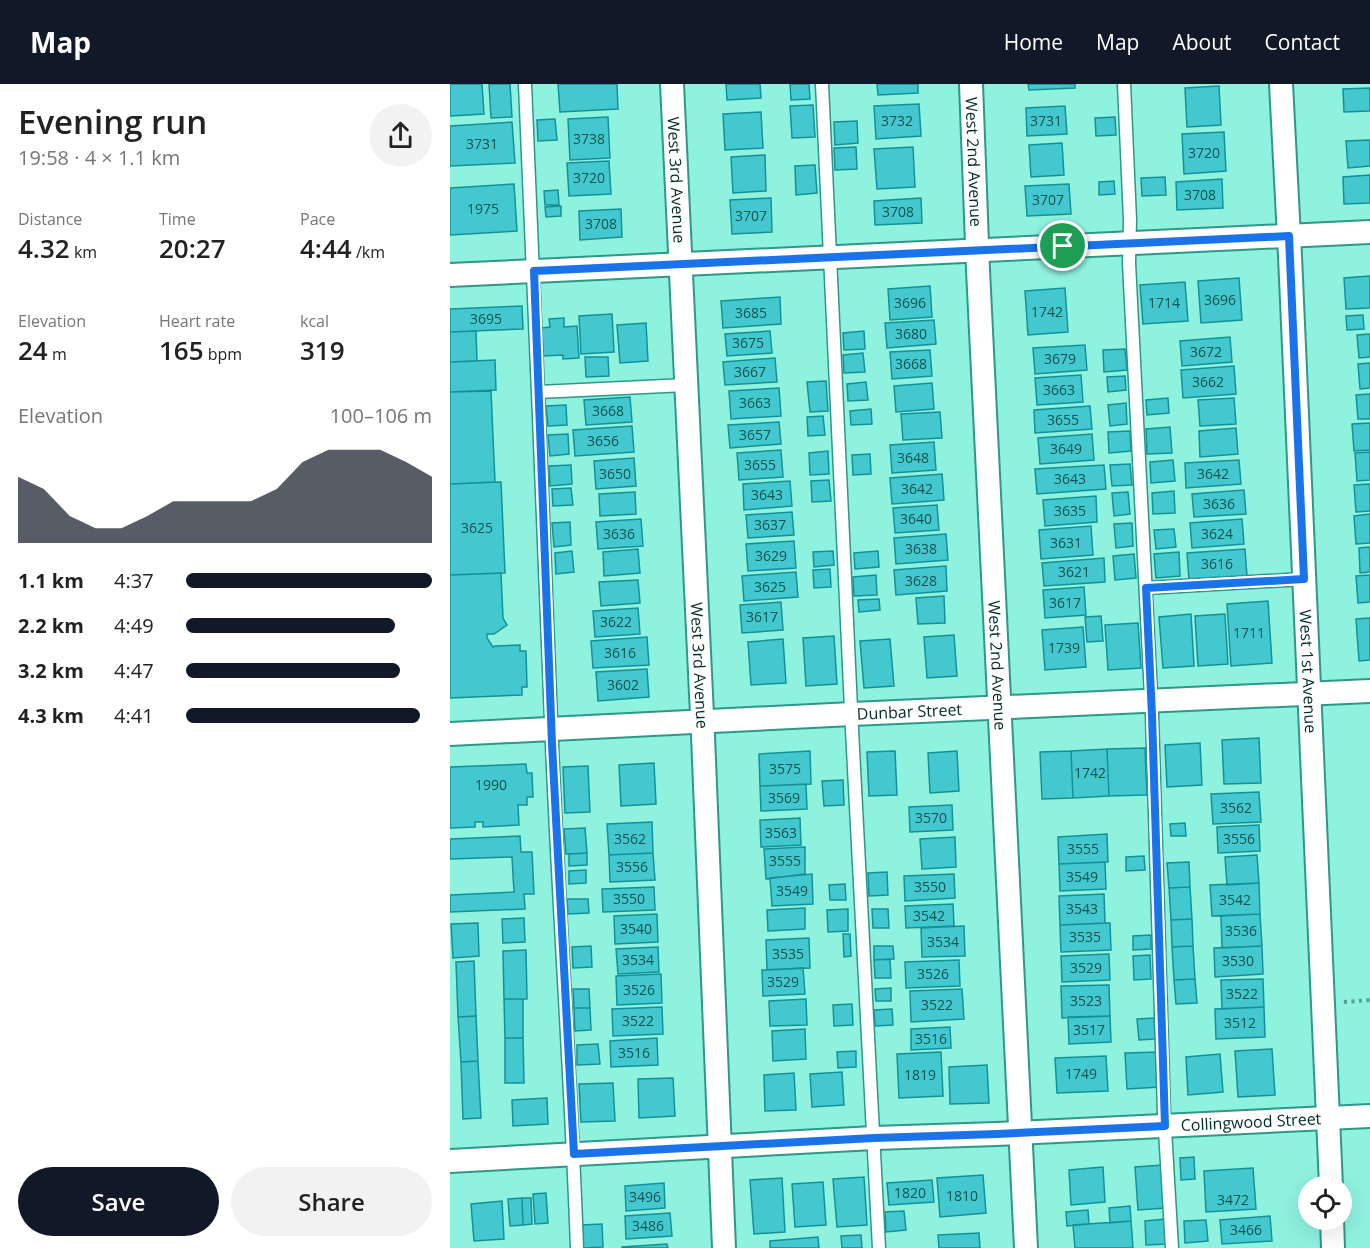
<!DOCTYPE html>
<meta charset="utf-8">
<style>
:root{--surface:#fff;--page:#f2f2f2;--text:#222;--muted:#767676;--accent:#111827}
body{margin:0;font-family:"Open Sans",sans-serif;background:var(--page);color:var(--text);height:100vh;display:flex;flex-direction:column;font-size:22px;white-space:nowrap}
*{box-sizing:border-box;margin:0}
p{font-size:20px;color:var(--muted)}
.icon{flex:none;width:33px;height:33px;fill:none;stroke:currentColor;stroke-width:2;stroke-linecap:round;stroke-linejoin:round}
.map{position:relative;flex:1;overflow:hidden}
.side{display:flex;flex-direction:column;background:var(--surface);width:450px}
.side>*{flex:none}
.fabs{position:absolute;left:848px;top:1092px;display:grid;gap:12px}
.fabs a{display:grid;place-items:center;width:54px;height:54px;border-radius:50%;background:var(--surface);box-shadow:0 6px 24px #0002;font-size:30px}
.pin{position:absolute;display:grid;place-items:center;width:51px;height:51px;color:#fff;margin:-26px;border:3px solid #fff;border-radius:50%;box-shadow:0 2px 6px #0007}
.round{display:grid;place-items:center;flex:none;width:63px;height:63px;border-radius:32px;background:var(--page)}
.headline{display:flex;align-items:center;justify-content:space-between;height:102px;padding:0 18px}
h1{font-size:33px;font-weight:600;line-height:45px}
.figures{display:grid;grid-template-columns:repeat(3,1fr);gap:9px;height:102px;padding:6px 18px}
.figures div{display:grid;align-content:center}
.figures b{font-size:26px;font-weight:600}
.figures small{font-size:16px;font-weight:400}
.figures p{font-size:16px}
.chart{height:168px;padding:12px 18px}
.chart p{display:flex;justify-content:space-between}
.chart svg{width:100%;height:108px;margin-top:6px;fill:var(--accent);opacity:.7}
.button{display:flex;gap:12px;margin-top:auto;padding:12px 18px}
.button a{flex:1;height:69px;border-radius:36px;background:var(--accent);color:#fff;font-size:24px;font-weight:600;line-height:69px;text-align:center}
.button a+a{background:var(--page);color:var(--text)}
ul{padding:0 18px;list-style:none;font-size:20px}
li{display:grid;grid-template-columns:96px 72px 1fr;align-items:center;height:45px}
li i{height:15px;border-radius:8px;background:var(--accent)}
header{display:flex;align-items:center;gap:36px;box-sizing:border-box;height:84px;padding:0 30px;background:var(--accent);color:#fff}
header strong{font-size:28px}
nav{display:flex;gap:33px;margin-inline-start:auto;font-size:21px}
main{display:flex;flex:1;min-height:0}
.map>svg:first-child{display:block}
</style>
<header>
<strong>Map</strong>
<nav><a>Home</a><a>Map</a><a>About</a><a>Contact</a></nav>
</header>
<main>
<section class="side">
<div class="headline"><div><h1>Evening run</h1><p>19:58 · 4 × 1.1 km</p></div><a class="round"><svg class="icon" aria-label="share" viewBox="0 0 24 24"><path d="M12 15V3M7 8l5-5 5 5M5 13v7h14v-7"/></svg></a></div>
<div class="figures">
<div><p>Distance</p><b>4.32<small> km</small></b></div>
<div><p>Time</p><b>20:27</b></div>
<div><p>Pace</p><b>4:44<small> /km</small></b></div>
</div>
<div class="figures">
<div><p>Elevation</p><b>24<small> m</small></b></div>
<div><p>Heart rate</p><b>165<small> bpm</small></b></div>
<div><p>kcal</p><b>319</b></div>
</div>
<div class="chart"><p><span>Elevation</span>100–106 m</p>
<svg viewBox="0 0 160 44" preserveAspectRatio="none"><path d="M0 44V17L10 22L20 33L30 38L40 38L50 33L60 27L70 27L80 27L90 27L100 22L110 11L120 6L130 6L140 6L150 11L160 17V44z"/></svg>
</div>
<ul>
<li><b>1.1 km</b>4:37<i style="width:100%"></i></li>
<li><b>2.2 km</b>4:49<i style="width:85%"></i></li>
<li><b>3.2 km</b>4:47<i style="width:87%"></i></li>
<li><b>4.3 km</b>4:41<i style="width:95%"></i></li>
</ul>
<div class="button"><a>Save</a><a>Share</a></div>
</section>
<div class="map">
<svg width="920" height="1164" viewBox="0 0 920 1164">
<rect width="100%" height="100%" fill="#8ff2df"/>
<path fill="#43c8cf" stroke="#149197" stroke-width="1.5" d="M0,0h32l2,30 -34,2z
M39,0h21l2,33 -21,1z
M108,0h59l1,25 -58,3z
M276,0h34l1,14 -34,2z
M340,0h19l1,15 -19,1z
M427,0h41v9l-40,2z
M578,0h47v4l-46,2z
M769,2l2,39 -34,2 -2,-39z
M920,4v23l-26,1 -1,-23z
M469,20l2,32 -45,3 -2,-33z
M363,21l2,32 -23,1 -2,-32z
M615,22l2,28 -40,2 -1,-28z
M311,28l2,36 -38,2 -2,-36z
M158,33l2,41 -40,2 -2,-41z
M665,33l1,18 -20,1 -1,-18z
M105,35l2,21 -19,1 -1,-21z
M407,37l1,22 -23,2 -1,-23z
M62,38l3,41 -65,3v-40z
M774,48l2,39 -42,3 -2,-40z
M920,56v26l-22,2 -2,-27z
M612,59l2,32 -33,2 -2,-32z
M406,63l1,22 -22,1 -1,-22z
M463,63l2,40 -38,2 -3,-40z
M315,71l1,36 -33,2 -2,-36z
M159,77l2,33 -42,2 -2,-33z
M365,81l2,28 -21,2 -1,-29z
M920,91v28l-26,1 -1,-27z
M715,93l1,18 -24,1 -1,-18z
M772,95l1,29 -46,2 -1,-28z
M664,97l1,13 -16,1v-13z
M64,100l3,47 -67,4v-47z
M619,100l2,30 -44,2 -2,-30z
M108,106l1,15h-14l-1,-14z
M321,114l1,34 -40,2 -2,-34z
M471,114l1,25 -47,2 -1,-24z
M111,122v10l-15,1 -1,-10z
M171,125l1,28 -42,3 -1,-29z
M920,192v32l-24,1 -2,-31z
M789,194l3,42 -41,3 -3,-42z
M735,198l3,39 -45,3 -3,-39z
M480,202l2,31 -42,3 -2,-31z
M615,204l3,44 -40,3 -3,-44z
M330,213l1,27 -58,4 -2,-27z
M72,222l1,23 -73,3v-23z
M162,230l2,38 -33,2 -2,-38z
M913,231l1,14 -17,1 -1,-14z
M114,234v9l13,-1 2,32 -16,1v-4l-20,1 -1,-28 8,-1 -1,-8z
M484,236l2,24 -49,4 -2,-25z
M196,239l2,38 -28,2 -3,-38z
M26,247l1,30 -27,1v-30z
M320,247l2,22 -45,3 -2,-22z
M414,247l1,18 -21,1 -1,-17z
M920,250v23l-11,1 -2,-23z
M780,253l2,25 -50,4 -2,-25z
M635,261l2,25 -52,4 -2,-26z
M675,265l2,21 -23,2 -1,-22z
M480,266l2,26 -40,3 -2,-27z
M413,269l2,19 -21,1 -1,-18z
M135,273h23l1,19 -23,1z
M325,274l2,24 -52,3 -2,-23z
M45,276l1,30 -46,2v-30z
M920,279v25l-10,1 -2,-25z
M784,282l2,28 -53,4 -2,-28z
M631,291l2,27 -46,3 -2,-27z
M675,292l1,14 -18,2 -1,-15z
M376,297l2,30 -18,1 -3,-30z
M416,298l2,18 -20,1 -1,-17z
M482,299l2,26 -38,3 -2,-26z
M329,304l2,28 -50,3 -2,-28z
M41,307l4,91 -45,2v-92z
M920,310v25h-12l-2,-24z
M180,313l2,25 -46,3 -2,-25z
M718,314l1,15 -22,2 -1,-15z
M784,314l2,26 -36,2 -2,-26z
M676,319l1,21 -17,2 -2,-21z
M116,321l1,20 -19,1 -2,-20z
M640,322l2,23 -57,4 -1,-23z
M421,325l1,15 -21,1 -1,-14z
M490,328l2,26 -39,2 -2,-26z
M373,332l2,19 -17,1 -1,-19z
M329,338l2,22 -51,4 -2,-23z
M920,339v27l-16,1 -2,-27z
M182,342l2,26 -59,4 -2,-26z
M720,343l2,26 -25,1 -1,-25z
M786,344l2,26 -38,3 -1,-26z
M680,347l1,20 -22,2 -1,-21z
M118,350l1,20 -19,2 -2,-21z
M642,350l2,26 -54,4 -2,-26z
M484,358l2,28 -44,3 -2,-28z
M331,366l2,27 -44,3 -2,-27z
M378,367l1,23 -19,1 -1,-22z
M920,368v28l-13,1 -2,-28z
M420,370l1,20 -18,1 -1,-20z
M184,374l2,28 -40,3 -2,-28z
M723,376l2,21 -24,2 -1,-21z
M789,376l2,24 -55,4 -1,-25z
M680,380l2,21 -20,1 -2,-21z
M121,381l1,19 -22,2 -1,-20z
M654,381l2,24 -69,5 -2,-25z
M492,390l2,26 -52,4 -2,-26z
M379,396l2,21 -19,1 -1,-21z
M340,397l2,25 -48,4 -1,-26z
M51,398l4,91 -55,2v-91z
M920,400v27l-14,1 -2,-27z
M121,404l2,17 -20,1 -1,-17z
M794,406l2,24 -52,3 -2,-23z
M724,407l1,22 -22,1 -1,-21z
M185,408l1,22 -36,2 -1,-22z
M678,408l2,22 -16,2 -2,-23z
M646,412l1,26 -52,4 -2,-26z
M487,421l2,25 -44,3 -2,-25z
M342,428l2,23 -46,3 -2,-23z
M920,430v29l-14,1 -2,-28z
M191,435l2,27 -45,3 -2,-27z
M792,435l2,25 -52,4 -2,-25z
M120,438l1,23 -17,2 -2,-24z
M682,439l1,23 -17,2 -2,-24z
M641,442l2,29 -52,4 -2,-29z
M724,445l2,18 -20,2 -2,-19z
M496,450l2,26 -52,4 -2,-26z
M344,457l2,27 -48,3 -2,-27z
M920,463v25l-10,1 -1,-25z
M188,465l2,24 -36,3 -1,-24z
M795,465l2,27 -58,4 -2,-27z
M122,467l2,21 -18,2 -1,-21z
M383,467l1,14 -20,2 -1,-15z
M428,467l1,16 -24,2 -1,-16z
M729,468l1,24 -24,2 -2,-24z
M684,470l2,24 -21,2 -2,-24z
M654,474l1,24 -61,4 -2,-23z
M496,482l1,25 -51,4 -2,-25z
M380,485l1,18 -17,1 -1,-18z
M346,488l2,25 -54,4 -2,-25z
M51,489l2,45 4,7 -13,9h-7v4l6,9 2,-1 25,-1v6h6l1,36h-5v8l-72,3v-123z
M426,491l1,20 -23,1 -1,-19z
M920,491v27l-12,1 -2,-27z
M188,496l2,23 -39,3 -2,-24z
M634,503l2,28 -41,3 -2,-28z
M494,512l1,27 -27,1 -2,-26z
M429,515l1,11 -21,2 -1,-12z
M818,517l4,62 -41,3 -4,-62z
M331,518l2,28 -41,3 -2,-28z
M188,524l2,26 -45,3 -2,-26z
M741,530l3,52 -31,2 -4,-51z
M775,530l3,50 -30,2 -3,-50z
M651,532l2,25 -16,1 -2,-25z
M920,534v42l-11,1 -3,-42z
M688,539l3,45 -33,2 -3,-45z
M633,543l3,40 -41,3 -3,-40z
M504,551l3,41 -30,2 -3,-41z
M384,552l3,48 -31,2 -3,-48z
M197,553l2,28 -56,3 -2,-27z
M333,555l3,44 -35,2 -3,-43z
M440,555l4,47 -30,2 -4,-47z
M197,585l2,28 -51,4 -2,-29z
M809,654l2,45 -37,1 -2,-44z
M750,659l2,42 -35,2 -2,-42z
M695,664l2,47 -38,1 -2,-47z
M657,665l2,47 -36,2 -2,-47z
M360,667l1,33 -51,2 -1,-32z
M445,667l2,44 -28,1 -2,-44z
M507,667l2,40 -29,2 -2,-40z
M621,667l2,47 -31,1 -2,-47z
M204,679l2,41 -35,2 -2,-41z
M76,680l1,9h5l1,24h-6v8h-9l1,20 -36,2v-5h-8v5l-25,1v-61z
M138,682l2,46 -25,1 -2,-46z
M393,696l1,25 -20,1 -2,-25z
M356,700l1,25 -46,2 -1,-25z
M809,708l2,30 -48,2 -2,-30z
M502,721l1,25 -43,2 -1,-25z
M350,734l1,27 -40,2 -1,-27z
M202,738l1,31 -44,2 -2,-31z
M735,739l1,13h-15l-1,-12z
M809,741l1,26 -42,2 -1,-26z
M135,744l2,25 -21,1 -2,-25z
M657,750l1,28 -49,2 -1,-27z
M70,752l1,16h11l2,42h-10l1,15 -75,3v-17l64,-3 -2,-35 -62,2v-20z
M505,753l1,30 -34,2 -2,-30z
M355,763v27l-39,5 -2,-30z
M137,769v12l-18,1v-12z
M203,769l2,27 -45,2 -1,-27z
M807,771l2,28 -32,2 -2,-28z
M694,772l1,14 -19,1v-14z
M655,778l1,27 -46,2 -1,-27z
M739,778l1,25 -21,1 -2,-25z
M136,786v13l-17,1v-13z
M437,788l1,23 -19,1 -1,-23z
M362,790l1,30 -41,2 -2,-28z
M504,790l1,24 -50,3 -1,-25z
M809,799l1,31 -48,2 -2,-31z
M395,800l1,16h-16l-1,-15z
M204,803l1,23 -52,2 -1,-23z
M740,803l2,32 -21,1 -2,-32z
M654,810l1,29 -45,2 -1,-29z
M117,815h21l1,14 -21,1z
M503,820l1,22 -48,2 -1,-22z
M355,824v21l-37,2 -1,-21z
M398,825v22l-20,1 -1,-22z
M422,825h16l1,19h-16z
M207,830l1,28 -43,2 -1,-28z
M810,830l2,32 -40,2 -1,-32z
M74,834l1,24 -22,1 -1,-24z
M742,835l1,27 -21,1 -1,-27z
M28,839l1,33 -26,2 -2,-34z
M660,839l1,27 -50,2 -1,-27z
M514,842l1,30 -43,1 -1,-29z
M393,850h7l1,22 -7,1z
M701,851v14l-18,1v-14z
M359,854l1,30 -43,2 -1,-30z
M141,862l1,21 -19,1 -1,-21z
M424,862h19l1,13 -20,1z
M743,862l2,33 -21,1 -2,-33z
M812,862l1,28 -48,3 -1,-29z
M208,863l1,25 -41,2 -2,-25z
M76,866l1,49h-23l-1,-48z
M659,870l1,26 -48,2 -1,-26z
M700,871l1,24 -17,1 -1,-24z
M440,875l1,19h-16l-1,-18z
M509,876l1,26 -54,2 -1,-26z
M24,877l2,55 -18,1 -2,-55z
M353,884l2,26 -42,2 -1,-26z
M211,890l1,29 -45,2 -1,-29z
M745,895l2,24 -21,1 -2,-24z
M813,895l1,28 -42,2 -1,-29z
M659,901l1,31 -48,2 -1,-32z
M441,904v13h-15l-1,-12z
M123,905h16l1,19h-16z
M512,905l2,30 -53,3 -1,-31z
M54,915h19v39h-18z
M356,915l1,26 -37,1 -1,-25z
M402,920l1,21 -19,1 -1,-21z
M212,923l1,27 -50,2 -1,-27z
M814,923l1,30 -49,2 -1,-30z
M124,924h16l1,22 -16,1z
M442,925l1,16 -18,1 -1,-16z
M26,932l2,45 -17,1 -3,-45z
M660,932l1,26 -42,2 -1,-27z
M704,934l1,21 -16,1 -2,-21z
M500,943l1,21 -40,2v-21z
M355,945l1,30 -33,2 -1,-30z
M55,954h18l1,45h-19z
M207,954l1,27 -47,2 -1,-26z
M148,960l2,20 -23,1v-20z
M822,965l3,46 -37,2 -3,-46z
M406,967v16l-18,1 -1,-16z
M491,968l2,44 -44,2 -2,-44z
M709,968l1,35 -33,2 -2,-36z
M770,970l3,38 -35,3 -2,-38z
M656,972l2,35 -51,2 -2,-35z
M28,977l3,57 -18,1 -2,-57z
M537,981l2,38 -39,1 -1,-37z
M392,988l2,33 -32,2 -2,-33z
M344,989l2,37 -31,1 -1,-36z
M223,994l2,38 -36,2 -1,-39z
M163,999l2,38 -34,1 -2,-38z
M97,1014l1,26 -35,2 -1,-26z
M744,1073l1,22 -14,1 -1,-22z
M713,1081l3,43 -28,2 -3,-43z
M653,1083l2,35 -34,3 -2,-35z
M803,1084l3,41 -50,3 -2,-41z
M533,1091l3,38 -46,4 -3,-39z
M414,1093l3,48 -30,2 -4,-48z
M332,1094l3,54 -31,2 -4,-54z
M482,1096l2,22 -45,3 -2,-22z
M373,1098l3,43 -31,2 -3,-43z
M214,1099l1,25 -39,3 -1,-25z
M96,1109l2,30 -13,1 -2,-30z
M72,1114l1,27 -13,1 -2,-27z
M72,1114h9l1,26 -9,1z
M52,1117l2,38 -30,2 -3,-37z
M680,1122l1,15 -21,2 -1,-15z
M638,1126l1,14 -22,2 -1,-14z
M454,1127l2,19 -20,2 -1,-20z
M220,1129l2,23 -46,3 -1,-23z
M820,1132l2,25 -50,3 -2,-24z
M715,1135l1,25 -20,1 -1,-24z
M756,1136l2,21 -23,2 -1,-22z
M681,1137l2,27h-58l-2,-23z
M152,1140l1,23 -20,1 -2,-23z
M529,1149l1,15h-41l-1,-13z
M411,1151l1,13h-20l-1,-12z
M368,1153l1,11h-49v-7z
M217,1160l1,4h-46v-1z"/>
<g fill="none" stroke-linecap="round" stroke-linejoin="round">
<g stroke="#2e9888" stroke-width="15">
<path id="service" d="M75,0c11,220 17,441 27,661 7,168 19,335 25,503
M372,0l30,646 27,518
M674,0l6,136 -1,43 23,452 12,398 8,135
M89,308l147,-7
M696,504l158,-9"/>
</g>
<g stroke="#2e9888" stroke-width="26">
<g id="minor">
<path id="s1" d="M222,0l31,652 21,512"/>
<path id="s2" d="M521,0l7,186 48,978"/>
<path id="s3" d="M831,0l9,172 41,930"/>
<path d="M0,191l920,-43"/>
<path id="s4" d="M0,650l402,-20 518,-23"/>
<path id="s5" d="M0,1077l424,-23 123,-4 373,-18"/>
<path d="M882,1136l1,28"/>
</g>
</g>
<path stroke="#54a092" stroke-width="4" stroke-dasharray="3 4.5" stroke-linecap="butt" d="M894,918l26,-2"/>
<use href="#service" stroke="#fff" stroke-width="12"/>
<use href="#minor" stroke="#fff" stroke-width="22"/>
</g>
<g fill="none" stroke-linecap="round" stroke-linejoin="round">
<g stroke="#fff" stroke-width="12">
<path id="route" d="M839,152l15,343 -158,9 6,127 13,411 -168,8 -123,4 -300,16 -22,-410 -18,-473z"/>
</g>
<use href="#route" stroke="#1a73e8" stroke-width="8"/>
</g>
<g text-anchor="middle" stroke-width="6" stroke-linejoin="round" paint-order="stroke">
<g font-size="14" fill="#115350">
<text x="447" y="42">3732</text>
<text x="596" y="42">3731</text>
<text x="139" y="60">3738</text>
<text x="32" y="65">3731</text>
<text x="754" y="74">3720</text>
<text x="139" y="99">3720</text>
<text x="750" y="116">3708</text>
<text x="598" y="121">3707</text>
<text x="33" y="130">1975</text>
<text x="448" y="133">3708</text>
<text x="301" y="137">3707</text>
<text x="151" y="145">3708</text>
<text x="770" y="221">3696</text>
<text x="460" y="224">3696</text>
<text x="714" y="224">1714</text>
<text x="597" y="233">1742</text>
<text x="301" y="234">3685</text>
<text x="36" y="240">3695</text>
<text x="461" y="255">3680</text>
<text x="298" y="264">3675</text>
<text x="756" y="273">3672</text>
<text x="610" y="280">3679</text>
<text x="461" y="285">3668</text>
<text x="300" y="293">3667</text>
<text x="758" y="303">3662</text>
<text x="609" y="311">3663</text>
<text x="305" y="324">3663</text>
<text x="158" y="332">3668</text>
<text x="613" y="341">3655</text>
<text x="305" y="356">3657</text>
<text x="153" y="362">3656</text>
<text x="616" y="370">3649</text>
<text x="463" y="379">3648</text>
<text x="310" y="386">3655</text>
<text x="165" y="395">3650</text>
<text x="763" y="395">3642</text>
<text x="620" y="400">3643</text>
<text x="467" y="410">3642</text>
<text x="317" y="416">3643</text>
<text x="769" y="425">3636</text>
<text x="620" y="432">3635</text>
<text x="466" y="440">3640</text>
<text x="320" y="446">3637</text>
<text x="27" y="449">3625</text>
<text x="169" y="455">3636</text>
<text x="767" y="455">3624</text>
<text x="616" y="464">3631</text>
<text x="471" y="470">3638</text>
<text x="321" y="477">3629</text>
<text x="767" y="485">3616</text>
<text x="624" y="493">3621</text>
<text x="471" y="502">3628</text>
<text x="320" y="508">3625</text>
<text x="615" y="524">3617</text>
<text x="312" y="538">3617</text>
<text x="166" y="543">3622</text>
<text x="799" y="554">1711</text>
<text x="614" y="569">1739</text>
<text x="170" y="574">3616</text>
<text x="173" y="606">3602</text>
<text x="335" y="690">3575</text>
<text x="640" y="694">1742</text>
<text x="41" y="706">1990</text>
<text x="334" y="719">3569</text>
<text x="786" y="729">3562</text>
<text x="481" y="739">3570</text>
<text x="331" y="754">3563</text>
<text x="180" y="760">3562</text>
<text x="789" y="760">3556</text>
<text x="633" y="770">3555</text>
<text x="335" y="782">3555</text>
<text x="182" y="788">3556</text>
<text x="632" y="798">3549</text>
<text x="480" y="808">3550</text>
<text x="342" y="812">3549</text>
<text x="179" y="820">3550</text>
<text x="785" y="821">3542</text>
<text x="632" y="830">3543</text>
<text x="479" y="837">3542</text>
<text x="186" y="850">3540</text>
<text x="791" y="852">3536</text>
<text x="635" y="858">3535</text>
<text x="493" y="863">3534</text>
<text x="338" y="875">3535</text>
<text x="188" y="881">3534</text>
<text x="788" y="882">3530</text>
<text x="636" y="889">3529</text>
<text x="483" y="895">3526</text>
<text x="333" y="903">3529</text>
<text x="189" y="911">3526</text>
<text x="792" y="915">3522</text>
<text x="636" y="922">3523</text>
<text x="487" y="926">3522</text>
<text x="188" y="942">3522</text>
<text x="790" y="944">3512</text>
<text x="639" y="951">3517</text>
<text x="481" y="960">3516</text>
<text x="184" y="974">3516</text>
<text x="631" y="995">1749</text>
<text x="470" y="996">1819</text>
<text x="460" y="1114">1820</text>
<text x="512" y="1117">1810</text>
<text x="195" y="1118">3496</text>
<text x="783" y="1121">3472</text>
<text x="198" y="1147">3486</text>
<text x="796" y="1151">3466</text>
</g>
<g font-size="16" fill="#002c25" stroke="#fdfdfd">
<text dy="6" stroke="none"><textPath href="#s2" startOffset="78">West 2nd Avenue</textPath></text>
<text dy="6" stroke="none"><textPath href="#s1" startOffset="96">West 3rd Avenue</textPath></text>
<text dy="6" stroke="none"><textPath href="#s1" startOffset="582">West 3rd Avenue</textPath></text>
<text dy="6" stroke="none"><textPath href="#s2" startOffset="582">West 2nd Avenue</textPath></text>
<text dy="6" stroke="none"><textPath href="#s3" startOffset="588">West 1st Avenue</textPath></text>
<text dy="6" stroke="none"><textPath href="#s4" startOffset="460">Dunbar Street</textPath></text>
<text dy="6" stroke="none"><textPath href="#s5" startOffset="802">Collingwood Street</textPath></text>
</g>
</g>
</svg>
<div class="fabs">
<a><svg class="icon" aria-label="locate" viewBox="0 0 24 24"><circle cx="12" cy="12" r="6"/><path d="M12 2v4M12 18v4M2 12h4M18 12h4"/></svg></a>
</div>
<div class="pin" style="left:613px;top:162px;background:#1e9e55"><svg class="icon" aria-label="arrive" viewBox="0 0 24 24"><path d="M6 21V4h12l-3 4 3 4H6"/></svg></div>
</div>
</main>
